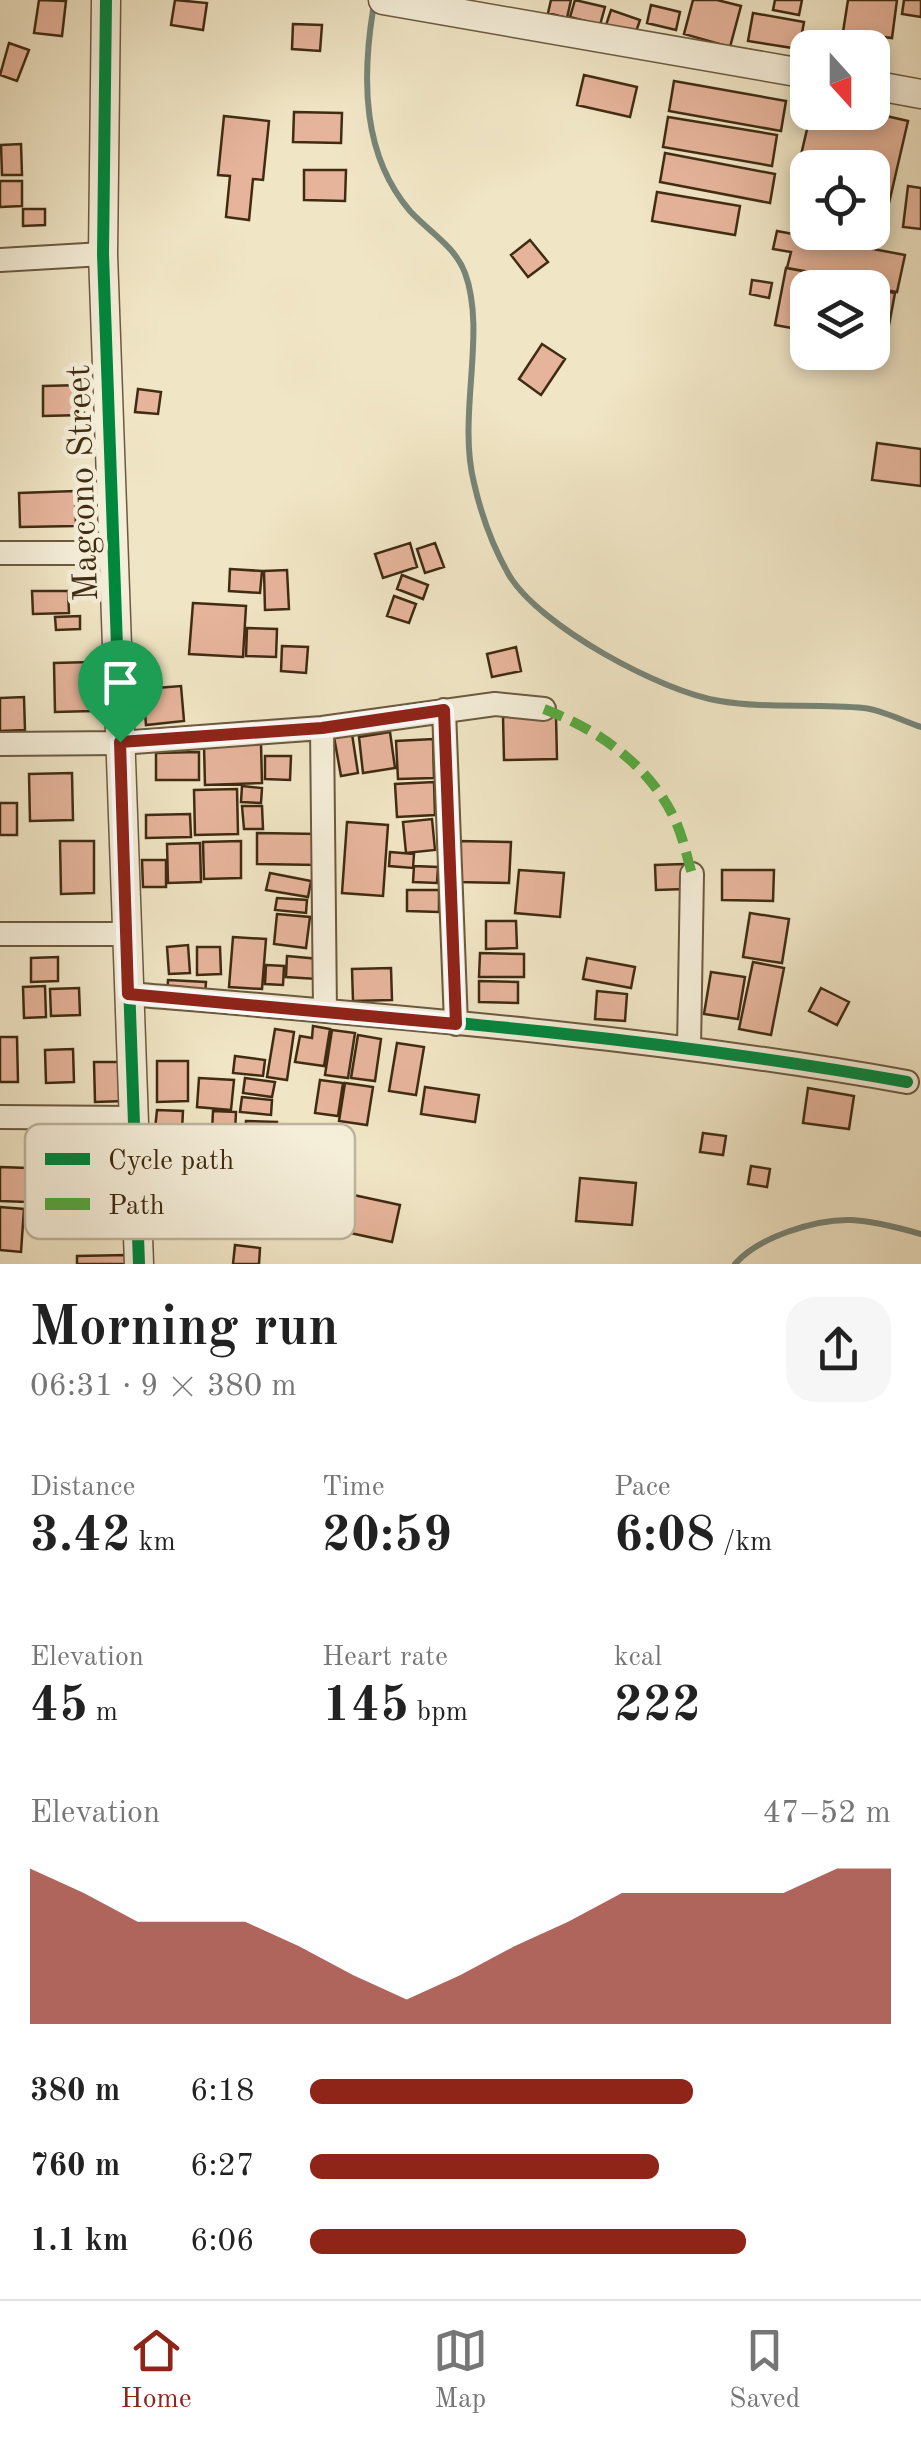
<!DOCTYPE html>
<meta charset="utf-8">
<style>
:root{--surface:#fff;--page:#f6f6f6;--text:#222;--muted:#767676;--line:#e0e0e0;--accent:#8f2418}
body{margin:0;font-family:"Old Standard TT",serif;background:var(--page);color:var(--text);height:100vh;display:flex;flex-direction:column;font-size:38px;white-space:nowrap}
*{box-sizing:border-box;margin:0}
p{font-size:32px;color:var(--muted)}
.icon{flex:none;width:55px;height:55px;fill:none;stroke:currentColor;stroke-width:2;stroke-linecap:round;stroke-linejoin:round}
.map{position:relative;height:1264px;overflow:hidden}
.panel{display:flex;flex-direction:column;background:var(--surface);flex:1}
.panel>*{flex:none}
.needle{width:65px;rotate:159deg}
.controls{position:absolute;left:790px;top:30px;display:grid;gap:20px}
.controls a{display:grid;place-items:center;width:100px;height:100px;border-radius:20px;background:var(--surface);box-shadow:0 5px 15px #0003;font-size:50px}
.pin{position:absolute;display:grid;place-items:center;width:85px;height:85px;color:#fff;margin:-102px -42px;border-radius:50% 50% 50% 0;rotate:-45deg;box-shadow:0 0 10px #0007}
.pin .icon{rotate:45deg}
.round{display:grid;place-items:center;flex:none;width:105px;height:105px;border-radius:30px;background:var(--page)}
.summary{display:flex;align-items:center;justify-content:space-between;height:170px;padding:0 30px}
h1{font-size:55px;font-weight:700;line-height:75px}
.stats{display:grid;grid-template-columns:repeat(3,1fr);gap:15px;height:170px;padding:10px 30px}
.stats div{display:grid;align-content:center}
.stats b{font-size:50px;font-weight:700}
.stats small{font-size:28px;font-weight:400}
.stats p{font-size:28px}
.chart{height:280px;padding:20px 30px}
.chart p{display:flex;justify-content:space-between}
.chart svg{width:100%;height:180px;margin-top:10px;fill:var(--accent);opacity:.7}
ul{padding:0 30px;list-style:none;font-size:32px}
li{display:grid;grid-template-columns:160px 120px 1fr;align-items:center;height:75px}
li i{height:25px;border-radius:12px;background:var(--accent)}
.tab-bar{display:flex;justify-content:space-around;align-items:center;height:140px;border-top:2px solid var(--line);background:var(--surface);font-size:28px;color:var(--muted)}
.tab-bar a{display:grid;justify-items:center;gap:5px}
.tab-bar .selected{color:var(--accent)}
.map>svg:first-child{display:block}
</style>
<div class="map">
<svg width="921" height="1264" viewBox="0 0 921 1264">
<rect width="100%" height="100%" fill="#f0e5c5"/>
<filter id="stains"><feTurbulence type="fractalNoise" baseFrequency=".002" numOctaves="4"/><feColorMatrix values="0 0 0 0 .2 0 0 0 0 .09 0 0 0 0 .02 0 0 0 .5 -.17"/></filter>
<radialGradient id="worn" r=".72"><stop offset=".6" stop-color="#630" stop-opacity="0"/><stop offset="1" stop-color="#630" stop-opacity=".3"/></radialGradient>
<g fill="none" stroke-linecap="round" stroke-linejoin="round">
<path stroke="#778476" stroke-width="6" d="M373,10c-11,69 -11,145 37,201 18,20 45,35 55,62 22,59 -8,143 9,210 7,31 19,64 35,92 30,51 153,117 211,126 47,8 96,2 144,7 18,2 39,13 57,19
M735,1264c23,-27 81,-45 116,-44 22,1 49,8 70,14"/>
</g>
<path fill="#e6b49b" stroke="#402c12" stroke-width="2.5" d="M39,0l27,1 -4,35 -28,-3z
M175,0l32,3 -4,27 -32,-5z
M551,0h20l-4,18 -19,-5z
M575,0l30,7 -5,18 -30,-8z
M693,0h24l24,6 -11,41 -46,-13z
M775,0h27l-3,15 -26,-5z
M848,0h49l-5,38 -49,-6z
M904,0h17v17l-19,-3z
M651,5l29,7 -4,18 -29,-7z
M611,10l29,10 -6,18 -29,-10z
M753,13l51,9 -5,27 -51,-8z
M293,24l29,1 -2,26 -28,-2z
M9,43l20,7 -12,31 -17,-6z
M584,75l53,12 -7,30 -53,-12z
M674,81l112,20 -5,30 -112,-20z
M294,112l48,1 -1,30 -48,-1z
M829,112h40l39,9 -22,95 -14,-3v-45h-64v10l-12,-2 13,-55 17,4z
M224,116l45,5 -6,59 -10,-1 -4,41 -23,-3 4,-41 -12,-1z
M668,117l109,18 -5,31 -109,-19z
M21,144l1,31h-20l-1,-30z
M665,153l110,21 -5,29 -110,-21z
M304,170h42l-1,31 -41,-1z
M0,181h22v25l-22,1z
M908,186l13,2v41l-18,-2z
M657,192l83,14 -5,29 -83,-14z
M23,209h22v16l-22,1z
M872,220l8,1 -5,25 -64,-14h61z
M777,231l128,24 -8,37 -25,-4 1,-5 -86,-15 4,-16 -18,-3z
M530,240l18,22 -20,15 -17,-22z
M786,268l22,4 -6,34 6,1v24l-33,-6z
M819,275l53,10 -1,3h-54z
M752,280l20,3 -3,15 -19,-4z
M872,289l23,4 -9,48 -14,-2z
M542,344l23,15 -24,36 -22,-16z
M83,385l1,30 -41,1v-30z
M138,389l23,3 -3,22 -23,-2z
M877,443l44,6v37l-49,-6z
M75,491l1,35 -56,1 -1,-34z
M410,543l7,24 -34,11 -8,-24z
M435,543l9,24 -19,6 -8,-24z
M230,569l32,2 -2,22 -31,-2z
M287,570l2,39 -24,1 -1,-39z
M402,575l26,10 -5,14 -26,-10z
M32,591h36l1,22 -36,1z
M394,596l22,8 -7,19 -22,-7z
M193,603l53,3 -3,51 -54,-3z
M80,616v13l-24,1 -1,-13z
M247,628l30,1 -1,28 -30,-1z
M282,646l26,1 -2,26 -25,-2z
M516,647l5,24 -29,6 -5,-23z
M92,662l1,49 -38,1 -1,-49z
M181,686l3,35 -38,4 -3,-36z
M24,697l1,33 -25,1v-33z
M556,716l1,43 -53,1 -1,-43z
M390,732l5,36 -32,5 -4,-36z
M352,734l6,39 -17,3 -7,-39z
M433,739l1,39 -36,1 -2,-38z
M261,744l1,39 -57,2 -1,-39z
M199,752v28h-43v-27z
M265,756h26l-1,24 -25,-1z
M72,773l1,47 -43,1 -1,-47z
M434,782l1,33 -38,2 -2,-33z
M242,786l20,2 -1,15 -20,-1z
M237,789l1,45 -43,1 -1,-45z
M0,803h17v32h-17z
M242,806h20l1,23h-19z
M190,814l1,23 -45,1v-23z
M432,819l3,31 -29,3 -3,-31z
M347,822l41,3 -5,71 -41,-3z
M257,833l63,1 -1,31 -62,-1z
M60,841h34v52l-33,1z
M241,841v37l-37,1 -1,-37z
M458,841l53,1 -2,41 -52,-1z
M200,843l1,39 -33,1 -1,-39z
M390,852l24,2 -1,14 -24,-2z
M142,860h24v27h-23z
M684,864l1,25 -29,1 -1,-25z
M414,866l24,1 -1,16 -24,-1z
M519,870l45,3 -4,44 -45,-4z
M722,870h52l-1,31 -51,-1z
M270,873l41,8 -3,16 -42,-7z
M407,890h32v22l-32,-1z
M277,898l30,2 -1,13 -31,-3z
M750,913l39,6 -7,44 -39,-6z
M277,914l33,3 -4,31 -32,-4z
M486,921h30l1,27 -31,1z
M233,937l33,2 -4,50 -33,-2z
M188,945l2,28 -21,1 -2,-27z
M197,947h23l1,27 -24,1z
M480,953l44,1v23h-45z
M287,956l32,3 -2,20 -31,-2z
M58,957v24l-27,1v-24z
M587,958l48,9 -4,21 -48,-9z
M753,962l31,6 -13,67 -32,-6z
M266,965l18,1 -1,19 -18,-1z
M391,968l1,32 -39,1 -1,-32z
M711,972l34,5 -7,42 -34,-5z
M168,980l38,2 -1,14 -38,-1z
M479,981l39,1v21l-39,-1z
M45,986l1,31 -22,1 -1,-31z
M79,988l1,27 -29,1 -1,-27z
M821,988l28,14 -12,23 -28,-14z
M597,991l30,3 -2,27 -30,-2z
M313,1026l17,3 -6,37 -29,-4 5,-26 12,2z
M275,1029l19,3 -7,48 -20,-3z
M332,1030l23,3 -7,45 -23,-3z
M358,1035l23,4 -6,42 -24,-3z
M0,1037h17l1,45h-18z
M397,1043l27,4 -8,48 -27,-4z
M73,1049l1,33 -28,1 -1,-33z
M235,1056l30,4 -2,16 -30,-3z
M157,1061h31v40l-31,1z
M94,1062h30l1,39 -30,1z
M199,1078l35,2 -3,30 -34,-3z
M245,1078l30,4 -3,15 -29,-4z
M320,1080l23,3 -5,33 -23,-3z
M345,1083l28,4 -6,38 -28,-4z
M425,1087l54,8 -4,27 -54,-8z
M808,1088l46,8 -5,33 -46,-6z
M242,1097l30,3 -1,15 -31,-3z
M157,1110l26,1 -1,19 -27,-1z
M213,1111l23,1 -1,20 -23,-1z
M246,1121l31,1 -1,16 -31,-1z
M703,1133l23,3 -3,19 -23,-3z
M751,1166l19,3 -3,18 -19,-3z
M0,1167l28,1 -1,34 -27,-1z
M580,1178l56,5 -4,42 -56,-4z
M349,1194l51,11 -8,37 -51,-11z
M0,1207l24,2 -3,43 -21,-2z
M235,1245l25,3 -1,16h-26z
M127,1255v9h-50v-8z"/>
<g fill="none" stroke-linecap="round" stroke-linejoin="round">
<g stroke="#6c5a3f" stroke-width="26">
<path id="minor" d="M0,260l103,-6
M0,553h113
M444,710l12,314
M322,728l3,283
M0,744l120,-1 202,-15 173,-24 49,5
M0,934h128
M129,994c259,22 521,42 778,88
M689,1048l3,-174
M0,1117l132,1"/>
</g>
<g stroke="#6c5a3f" stroke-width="31">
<path id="tertiary" d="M106,0l-3,254 36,1010
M383,0l425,74
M872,85l49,9"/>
</g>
<use href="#minor" stroke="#f5eed9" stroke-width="22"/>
<use href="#tertiary" stroke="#f5eed9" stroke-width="28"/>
<path stroke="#56ab42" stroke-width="10" stroke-dasharray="20 10" stroke-linecap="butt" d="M544,709c55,21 107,57 132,113 7,16 11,35 16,52"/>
<g stroke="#f5eed9" stroke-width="19">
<path id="cycleway" d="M106,0l-3,254 36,1010
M129,994c259,22 521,42 778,88"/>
</g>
<use href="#cycleway" stroke="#00873e" stroke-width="12"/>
</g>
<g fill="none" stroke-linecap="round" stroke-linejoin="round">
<g stroke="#fff" stroke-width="20">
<path id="route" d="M444,710l12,314 -328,-30 -8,-252 202,-14z"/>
</g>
<use href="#route" stroke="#8f2418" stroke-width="12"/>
</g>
<g text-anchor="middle" stroke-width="9" stroke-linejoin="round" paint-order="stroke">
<g font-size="35" fill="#402c12" stroke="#f5eed9">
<text transform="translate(81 483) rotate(-92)" y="12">Magcono Street</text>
</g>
</g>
<rect x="25" y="1124" width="330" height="115" rx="15" fill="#f5eed9" stroke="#bfb49d" stroke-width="2.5"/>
<rect x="45" y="1153" width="45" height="12" fill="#00873e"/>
<rect x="45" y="1198" width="45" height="12" fill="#56ab42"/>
<g font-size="28" fill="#402c12">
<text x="108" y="1169">Cycle path</text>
<text x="108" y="1214">Path</text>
</g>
<rect width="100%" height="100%" filter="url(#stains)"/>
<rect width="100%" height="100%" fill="url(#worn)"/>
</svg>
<div class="controls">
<a><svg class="needle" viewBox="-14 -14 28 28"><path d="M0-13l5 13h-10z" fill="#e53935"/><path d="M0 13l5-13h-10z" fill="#767676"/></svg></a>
<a><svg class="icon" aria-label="locate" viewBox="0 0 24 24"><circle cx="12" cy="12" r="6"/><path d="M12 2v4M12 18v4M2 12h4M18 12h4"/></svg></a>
<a><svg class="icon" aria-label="layers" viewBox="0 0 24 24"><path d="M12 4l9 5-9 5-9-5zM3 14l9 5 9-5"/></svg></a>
</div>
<div class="pin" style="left:120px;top:742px;background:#1e9e55"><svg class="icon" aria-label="arrive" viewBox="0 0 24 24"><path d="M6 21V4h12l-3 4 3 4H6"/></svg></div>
</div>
<section class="panel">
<div class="summary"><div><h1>Morning run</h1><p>06:31 · 9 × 380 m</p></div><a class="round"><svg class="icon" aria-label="share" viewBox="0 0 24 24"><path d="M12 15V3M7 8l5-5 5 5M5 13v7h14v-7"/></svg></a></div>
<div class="stats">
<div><p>Distance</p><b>3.42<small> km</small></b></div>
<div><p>Time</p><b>20:59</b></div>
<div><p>Pace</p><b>6:08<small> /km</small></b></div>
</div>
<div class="stats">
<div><p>Elevation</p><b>45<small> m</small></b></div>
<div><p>Heart rate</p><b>145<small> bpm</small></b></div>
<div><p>kcal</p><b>222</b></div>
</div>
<div class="chart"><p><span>Elevation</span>47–52 m</p>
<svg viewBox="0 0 160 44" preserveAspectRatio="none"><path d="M0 44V6L10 12L20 19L30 19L40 19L50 25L60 32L70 38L80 32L90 25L100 19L110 12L120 12L130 12L140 12L150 6L160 6V44z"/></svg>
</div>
<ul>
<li><b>380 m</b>6:18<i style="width:66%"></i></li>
<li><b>760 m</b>6:27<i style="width:60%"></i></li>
<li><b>1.1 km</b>6:06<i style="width:75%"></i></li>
</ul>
</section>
<nav class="tab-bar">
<a class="selected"><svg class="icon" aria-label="home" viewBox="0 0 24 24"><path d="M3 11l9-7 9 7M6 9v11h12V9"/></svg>Home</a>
<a><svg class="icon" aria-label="map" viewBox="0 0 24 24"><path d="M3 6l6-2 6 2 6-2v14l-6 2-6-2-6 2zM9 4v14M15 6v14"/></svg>Map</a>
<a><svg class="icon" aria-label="saved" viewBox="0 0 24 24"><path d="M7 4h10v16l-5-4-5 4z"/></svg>Saved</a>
</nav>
